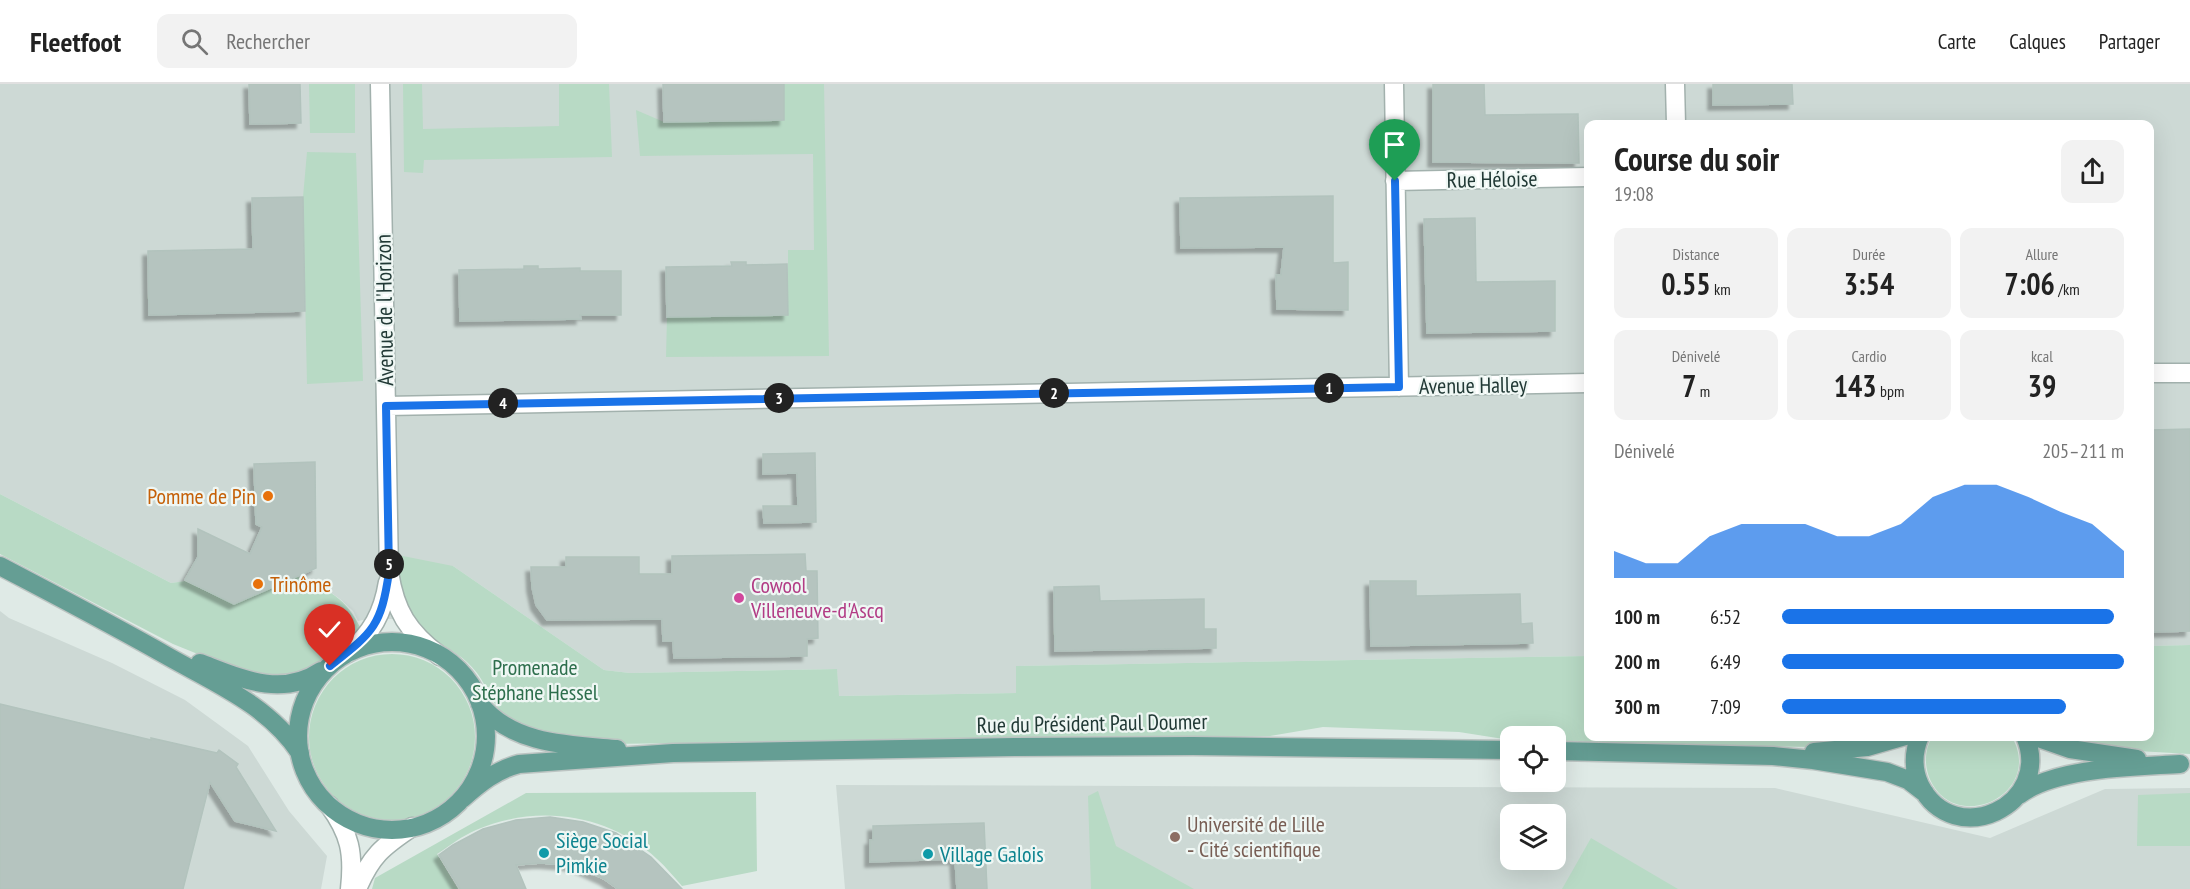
<!DOCTYPE html>
<html lang="fr">
<meta charset="utf-8">
<style>
:root{--surface:#fff;--page:#f2f2f2;--text:#222;--muted:#767676;--line:#e0e0e0;--accent:#1a73e8}
body{margin:0;font-family:"PT Sans Narrow",sans-serif;background:var(--page);color:var(--text);height:100vh;display:flex;flex-direction:column;font-size:22px;white-space:nowrap}
*{box-sizing:border-box;margin:0}
p{font-size:20px;color:var(--muted)}
.icon{flex:none;width:33px;height:33px;fill:none;stroke:currentColor;stroke-width:2;stroke-linecap:round;stroke-linejoin:round}
.map{position:relative;flex:1;overflow:hidden}
.panel{position:absolute;left:1584px;top:36px;width:570px;height:621px;display:flex;flex-direction:column;background:var(--surface);border-radius:12px;box-shadow:0 6px 24px #0002}
.panel>*{flex:none}
.fabs{position:absolute;left:1500px;top:642px;display:grid;gap:12px}
.fabs a{display:grid;place-items:center;width:66px;height:66px;border-radius:12px;background:var(--surface);box-shadow:0 6px 24px #0002;font-size:30px}
.pin{position:absolute;display:grid;place-items:center;width:51px;height:51px;color:#fff;margin:-62px -26px;border-radius:50% 50% 50% 0;rotate:-45deg;box-shadow:0 0 6px #0007}
.pin .icon{rotate:45deg}
.km{position:absolute;width:30px;height:30px;margin:-15px;border-radius:50%;background:#222;color:#fff;font-size:16px;line-height:30px;text-align:center}
.round{display:grid;place-items:center;flex:none;width:63px;height:63px;border-radius:12px;background:var(--page)}
.overview{display:flex;align-items:center;justify-content:space-between;height:102px;padding:0 30px}
h1{font-size:33px;font-weight:700;line-height:45px}
.stats{display:grid;grid-template-columns:repeat(3,1fr);gap:9px;height:102px;padding:6px 30px}
.stats div{display:grid;align-content:center;border-radius:12px;background:var(--page);text-align:center}
.stats b{font-size:30px;font-weight:700}
.stats small{font-size:16px;font-weight:400}
.stats p{font-size:16px}
.chart{height:168px;padding:12px 30px}
.chart p{display:flex;justify-content:space-between}
.chart svg{width:100%;height:108px;margin-top:6px;fill:var(--accent);opacity:.7}
ul{padding:0 30px;list-style:none;font-size:20px}
li{display:grid;grid-template-columns:96px 72px 1fr;align-items:center;height:45px}
li i{height:15px;border-radius:8px;background:var(--accent)}
header{display:flex;align-items:center;gap:36px;box-sizing:border-box;height:84px;padding:0 30px;background:var(--surface);border-bottom:2px solid var(--line)}
header strong{font-size:28px}
nav{display:flex;gap:33px;margin-inline-start:auto;font-size:21px}
.search{width:420px;height:54px;background:var(--page);display:flex;align-items:center;gap:15px;box-sizing:border-box;padding:0 21px;border-radius:12px;color:var(--muted);font-size:22px}
.map>svg:first-child{display:block}
</style>
<header>
<strong>Fleetfoot</strong>
<div class="search"><svg class="icon" aria-label="search" viewBox="0 0 24 24"><circle cx="10" cy="10" r="6"/><path d="M15 15l6 6"/></svg>Rechercher</div>
<nav><a>Carte</a><a>Calques</a><a>Partager</a></nav>
</header>
<div class="map">
<svg width="2190" height="805" viewBox="0 0 2190 805">
<defs>
<filter id="shadow"><feDropShadow dx="-5" dy="5" stdDeviation="1.5" flood-color="#0004"/></filter>
</defs>
<rect width="100%" height="100%" fill="#dfeae6"/>
<path fill="#cdd9d5" fill-rule="evenodd" d="M0,0h2190v561l-40,1v-522h-562v532l-571,10v27l-179,3 -1,-27 -207,4 -26,-3 -151,-104 -39,53h-46l-10,2 -5,-10 -13,-12 -13,-9 -31,-14 -62,28 -48,-23 -15,2 -171,-89z
M0,527l9,7 103,45 73,37 63,46 41,65 38,45 -6,33h-321z
M836,701l939,3 215,50 115,-49 85,-1v101h-1345zM1510,730h46v46h-46z"/>
<path fill="#b8dac5" d="M309,0h46v49h-45z
M403,0h19l1,45 136,-3v-42h50l3,73 -188,3 -1,13 -19,-1z
M784,0h40l5,272 -163,1 1,-40 121,-2v-65h26l-1,-96 -173,2 -4,-46 28,12 120,-2z
M307,68l49,1 7,228 -56,3 -4,-187z
M0,410l171,89 14,-2 49,23 62,-28c33,14 50,21 66,55l-55,40 -11,5h-44l-79,-32 -173,-90z
M398,471l55,11 151,104 26,3 207,-4 2,27 177,-3v-27l572,-10v80l297,1 -70,10 -259,-4v-7h-46v4l-51,-8 -136,-5 -53,9 -662,8c-29,-6 -71,-9 -97,-24 -18,-11 -22,-31 -34,-47 -12,-16 -27,-23 -43,-34 -17,-13 -33,-35 -36,-56 -2,-9 0,-19 0,-28z
M2190,561v109l-87,-5 -57,-12 104,-1v-90z
M309 653a83 83 0 1 1 166 0a83 83 0 1 1-166 0Z
M1932,653h80c33,58 -59,100 -83,40 -5,-14 -4,-28 3,-40z
M1098,707l18,55 78,43h-103l-3,-93z
M756,708l1,79 -75,15c-8,-9 -16,-19 -25,-27 -49,-46 -121,-55 -181,-29 -14,6 -27,16 -39,24l21,35h-86l3,-11 151,-85z
M2190,709v53h-53l1,-51z
M1591,754l87,51h-116z"/>
<path fill="#b5c4bf" stroke="#b2c3bd" stroke-width="1.5" filter="url(#shadow)" d="M249,0h51l1,39 -51,1z
M663,0h121v36l-120,2z
M1433,0h51l1,31 93,-1 1,49 -146,-1z
M1713,0h79l1,20 -80,1z
M1333,112v67l15,-1v48l-71,-1 -1,-34h5l3,-28 -103,1 -1,-50z
M303,113l2,114 -156,4 -1,-64 105,-2 -1,-51z
M1475,134l1,64 79,-1v50l-128,2 -3,-114z
M731,178h15v3l41,-1 1,51 -121,2 -1,-50 66,-1z
M524,182h14v3l42,-1v3h41v44h-41l1,4 -121,2 -1,-51 65,-1z
M2190,345v202l-40,1v-202z
M815,369l1,69 -52,1 -1,-17h35l-1,-33 -34,1v-20z
M315,378l1,106 -82,36 -49,-24 13,-23v-28l52,25 12,-27 -6,-3 -2,-60z
M805,470l1,17h11l1,67 -11,1v17l-133,2 -1,-17h-10l-1,-22 -115,1 -11,-15 -4,-18 -1,-20h35v-10h73v17h33v-18z
M1370,497h46v15l104,-2 1,30 11,-1 1,20 -162,3z
M1099,502l1,15 104,-2v30h12v19l-161,3 -1,-64z
M0,620l151,36v-2l66,15 2,-3 19,14 -2,3 40,64 -41,-10 -25,-39 -27,107h-183z
M550,733l33,5 33,11 35,24 31,32h-64l-14,-10 -24,-11 -13,-3 -26,-2 -25,2 10,24h-66l-21,-34 14,-10 30,-16 33,-9z
M984,739l3,66h-30l-2,-30 -85,3v-22h3v-14z"/>
<g fill="none" stroke-linecap="round" stroke-linejoin="round">
<g stroke="#a2b1ad" stroke-width="21">
<path id="minor" d="M380,0l9,488c6,39 19,60 51,84
M1394,0l5,303
M1675,0l1,40
M1395,97l193,-4
M2150,289h40
M386,322l1202,-23
M348,569c24,-20 35,-40 40,-71
M329,721c21,29 25,48 21,84
M357,805c14,-33 25,-42 55,-62"/>
</g>
<g stroke="#bcc4c2" stroke-width="21">
<path id="major" d="M0,482c57,30 113,59 169,91 48,27 100,49 131,96
M298 652a94 94 0 1 1 188 0a94 94 0 1 1-188 0Z
M200,579c40,15 81,35 121,8
M480,620c32,41 90,41 137,45
M1920,652c-7,16 -7,34 0,49 34,67 134,20 105,-49
M2033,652l37,13 67,10
M1556,667l217,5 40,4 74,12 21,8 17,13
M1814,668l53,-5 38,-11
M2019,711c37,-28 115,-28 161,-31
M462,715c18,-16 34,-29 57,-35l154,-11 341,-6 179,-1 317,4"/>
</g>
<use href="#minor" stroke="#fff" stroke-width="18"/>
<use href="#major" stroke="#659e94" stroke-width="18"/>
</g>
<g fill="none" stroke-linecap="round" stroke-linejoin="round">
<g stroke="#fff" stroke-width="12">
<path id="route" d="M330,582c43,-34 51,-39 59,-94l-3,-166 1013,-19 -4,-206"/>
</g>
<use href="#route" stroke="#1a73e8" stroke-width="8"/>
</g>
<g fill="#e8710a" stroke="#eff7f4" stroke-width="2">
<circle cx="268" cy="412" r="6"/>
<circle cx="258" cy="500" r="6"/>
</g>
<circle fill="#d1479c" stroke="#eff7f4" stroke-width="2" cx="739" cy="514" r="6"/>
<circle fill="#8d6e63" stroke="#eff7f4" stroke-width="2" cx="1175" cy="753" r="6"/>
<g fill="#0f9aa8" stroke="#eff7f4" stroke-width="2">
<circle cx="544" cy="769" r="6"/>
<circle cx="928" cy="770" r="6"/>
</g>
<g text-anchor="middle" stroke-width="4.5" stroke-linejoin="round" paint-order="stroke">
<g font-size="22" fill="#213935" stroke="#eff7f4">
<text transform="translate(1492 95) rotate(-1)" y="8">Rue Héloise</text>
<text transform="translate(384 226) rotate(-91)" y="8">Avenue de l'Horizon</text>
<text transform="translate(1473 301) rotate(-1)" y="8">Avenue Halley</text>
<text transform="translate(1092 639) rotate(-1)" y="8">Rue du Président Paul Doumer</text>
</g>
<g font-size="22" fill="#c56008" stroke="#eff7f4" text-anchor="end">
<text x="256" y="420">Pomme de Pin</text>
<text x="270" y="508" text-anchor="start">Trinôme</text>
</g>
<g font-size="22" fill="#b23c85" stroke="#eff7f4" text-anchor="start">
<text x="751" y="509">Cowool<tspan x="751" dy="25">Villeneuve-d'Ascq</tspan></text>
</g>
<g font-size="22" fill="#2d6e4c" stroke="#eff7f4">
<text x="535" y="591">Promenade<tspan x="535" dy="25">Stéphane Hessel</tspan></text>
</g>
<g font-size="22" fill="#785e54" stroke="#eff7f4" text-anchor="start">
<text x="1187" y="748">Université de Lille<tspan x="1187" dy="25">‐ Cité scientifique</tspan></text>
</g>
<g font-size="22" fill="#0d838f" stroke="#eff7f4" text-anchor="start">
<text x="556" y="764">Siège Social<tspan x="556" dy="25">Pimkie</tspan></text>
<text x="940" y="778">Village Galois</text>
</g>
</g>
</svg>
<div class="fabs">
<a><svg class="icon" aria-label="locate" viewBox="0 0 24 24"><circle cx="12" cy="12" r="6"/><path d="M12 2v4M12 18v4M2 12h4M18 12h4"/></svg></a>
<a><svg class="icon" aria-label="layers" viewBox="0 0 24 24"><path d="M12 4l9 5-9 5-9-5zM3 14l9 5 9-5"/></svg></a>
</div>
<div class="pin" style="left:1395px;top:97px;background:#1e9e55"><svg class="icon" aria-label="arrive" viewBox="0 0 24 24"><path d="M6 21V4h12l-3 4 3 4H6"/></svg></div>
<div class="pin" style="left:330px;top:582px;background:#d93025"><svg class="icon" aria-label="check" viewBox="0 0 24 24"><path d="M5 12l5 5 9-10"/></svg></div>
<b class="km" style="left:1329px;top:304px">1</b>
<b class="km" style="left:1054px;top:309px">2</b>
<b class="km" style="left:779px;top:314px">3</b>
<b class="km" style="left:503px;top:319px">4</b>
<b class="km" style="left:389px;top:480px">5</b>
<section class="panel">
<div class="overview"><div><h1>Course du soir</h1><p>19:08</p></div><a class="round"><svg class="icon" aria-label="share" viewBox="0 0 24 24"><path d="M12 15V3M7 8l5-5 5 5M5 13v7h14v-7"/></svg></a></div>
<div class="stats">
<div><p>Distance</p><b>0.55<small> km</small></b></div>
<div><p>Durée</p><b>3:54</b></div>
<div><p>Allure</p><b>7:06<small> /km</small></b></div>
</div>
<div class="stats">
<div><p>Dénivelé</p><b>7<small> m</small></b></div>
<div><p>Cardio</p><b>143<small> bpm</small></b></div>
<div><p>kcal</p><b>39</b></div>
</div>
<div class="chart"><p><span>Dénivelé</span>205–211 m</p>
<svg viewBox="0 0 160 44" preserveAspectRatio="none"><path d="M0 44V33L10 38L20 38L30 27L40 22L50 22L60 22L70 27L80 27L90 22L100 11L110 6L120 6L130 11L140 17L150 22L160 33V44z"/></svg>
</div>
<ul>
<li><b>100 m</b>6:52<i style="width:97%"></i></li>
<li><b>200 m</b>6:49<i style="width:100%"></i></li>
<li><b>300 m</b>7:09<i style="width:83%"></i></li>
</ul>
</section>
</div>
